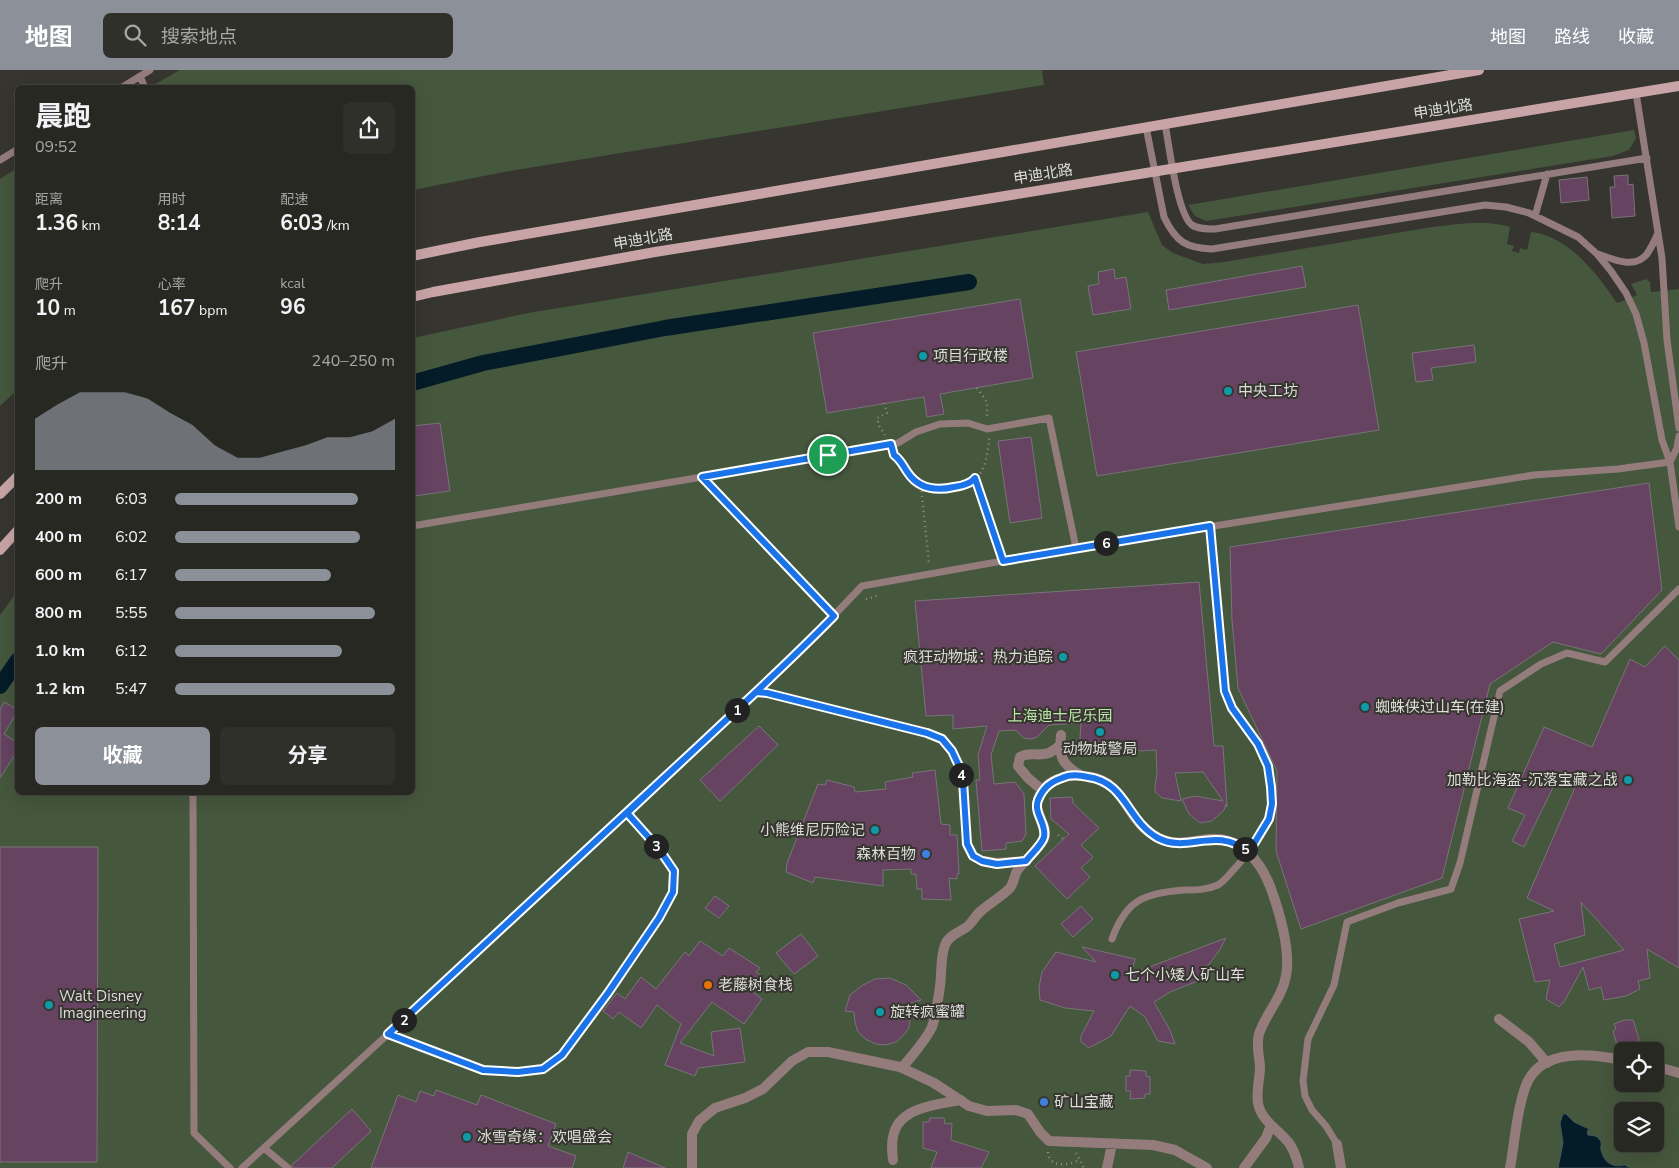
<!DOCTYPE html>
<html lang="zh">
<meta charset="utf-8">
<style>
:root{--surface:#282823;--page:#30302b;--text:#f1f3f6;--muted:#a5a6a6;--line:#444441;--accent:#8c9099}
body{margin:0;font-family:"Nunito Sans","Noto Sans SC",sans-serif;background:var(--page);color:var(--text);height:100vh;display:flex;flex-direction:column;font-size:19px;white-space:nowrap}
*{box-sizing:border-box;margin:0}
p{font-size:16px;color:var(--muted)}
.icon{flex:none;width:28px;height:28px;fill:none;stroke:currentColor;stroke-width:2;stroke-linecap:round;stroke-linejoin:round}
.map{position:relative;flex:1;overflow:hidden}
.panel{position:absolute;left:15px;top:15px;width:400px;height:710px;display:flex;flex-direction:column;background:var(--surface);border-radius:8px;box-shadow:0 5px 20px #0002,0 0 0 1px var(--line)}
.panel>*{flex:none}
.controls{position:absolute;left:1614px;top:972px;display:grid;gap:10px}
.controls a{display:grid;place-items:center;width:50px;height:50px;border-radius:8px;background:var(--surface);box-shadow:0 5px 20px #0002,0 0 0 1px var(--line);font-size:25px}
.pin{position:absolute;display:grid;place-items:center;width:42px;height:42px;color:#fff;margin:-21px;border:2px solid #fff;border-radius:50%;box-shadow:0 1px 5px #0007}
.km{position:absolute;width:25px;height:25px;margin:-12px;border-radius:50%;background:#222;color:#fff;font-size:14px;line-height:25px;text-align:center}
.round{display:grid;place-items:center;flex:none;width:52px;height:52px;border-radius:8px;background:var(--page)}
.head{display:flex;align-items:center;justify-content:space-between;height:85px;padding:0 20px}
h1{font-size:28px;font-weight:700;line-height:38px}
.stats{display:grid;grid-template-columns:repeat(3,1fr);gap:8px;height:85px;padding:5px 20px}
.stats div{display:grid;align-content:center}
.stats b{font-size:21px;font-weight:700}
.stats small{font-size:14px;font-weight:400}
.stats p{font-size:14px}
.chart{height:140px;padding:10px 20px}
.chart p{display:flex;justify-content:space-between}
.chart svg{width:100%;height:90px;margin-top:5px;fill:var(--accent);opacity:.7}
.cta{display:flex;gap:10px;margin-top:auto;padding:10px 20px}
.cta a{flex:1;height:58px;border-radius:8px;background:var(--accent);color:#fff;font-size:20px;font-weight:700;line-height:58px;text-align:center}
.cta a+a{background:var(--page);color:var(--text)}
ul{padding:0 20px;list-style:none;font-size:16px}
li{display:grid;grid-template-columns:80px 60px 1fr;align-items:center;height:38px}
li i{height:12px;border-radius:6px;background:var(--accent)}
header{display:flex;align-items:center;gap:30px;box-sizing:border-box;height:70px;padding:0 25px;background:var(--accent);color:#fff}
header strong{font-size:24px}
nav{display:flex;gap:28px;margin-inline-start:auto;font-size:18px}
.search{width:350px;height:45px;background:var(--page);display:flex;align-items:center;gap:12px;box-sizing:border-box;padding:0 18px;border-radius:8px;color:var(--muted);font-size:19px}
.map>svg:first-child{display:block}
</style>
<header>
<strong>地图</strong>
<div class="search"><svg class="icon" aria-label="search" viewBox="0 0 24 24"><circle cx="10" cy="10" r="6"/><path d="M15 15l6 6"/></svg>搜索地点</div>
<nav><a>地图</a><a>路线</a><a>收藏</a></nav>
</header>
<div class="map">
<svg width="1679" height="1098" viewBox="0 0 1679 1098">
<rect width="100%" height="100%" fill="#36352f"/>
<path fill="#45573d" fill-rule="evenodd" d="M180,0h862l2,15 -540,87 -91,18 -1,-102 -262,-1z
M1634,60l2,8 -7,12 -16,6 -407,65 -11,-5 -7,-11z
M17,98v222l-17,16v-227z
M1148,142l14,33 11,8 30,11 21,-2 208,-35c26,-3 53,-8 78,0l-3,17 7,2 -2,5 7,2 1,-5 7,2 4,-18c38,4 66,42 86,71l20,-8 -6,-11 15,-5 4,3 1,10 28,-3v879h-1679v-553l17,-23 1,200h394l1,-454 115,-25zM1622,981h33v33h-33zM1622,1041h33v33h-33z"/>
<path fill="#041b28" stroke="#45555d" d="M1563,1044h3l8,8 15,7 -2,3 1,3c4,1 9,0 11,4 4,4 1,7 2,11 3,13 12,18 24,15l5,3h-72l5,-25 -3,-20z"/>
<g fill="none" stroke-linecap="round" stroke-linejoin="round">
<path stroke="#041b28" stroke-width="16" d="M412,313l71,-20 182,-35 304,-46
M0,616l18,-26"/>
</g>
<path fill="#654361" stroke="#797478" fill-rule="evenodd" d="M1628,105v10l5,-1 2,32 -23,2 -2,-31h5l-1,-11z
M1587,107l2,23 -28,3 -2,-23z
M1302,196l4,21 -137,23 -3,-20z
M1114,199l1,10 11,-2 5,32 -38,6 -5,-29 11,-2 -1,-12z
M1020,229l13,79 -93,16 4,20 -17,3 -3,-20 -97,16 -14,-80z
M1358,235l21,125 -282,46 -21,-124z
M1474,275l2,17 -45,6 2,12 -17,2 -4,-29z
M440,353l10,68 -36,5 -2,-70z
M1031,367l11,81 -32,5 -12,-82z
M1649,413l13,107 -61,64 -48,-12 -63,42 -48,194 -141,51 -25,-78 1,-80 -39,-83 -6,-68 -2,-73z
M1199,512l15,164h9l4,61 -1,-3 -2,6 -12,11 -12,2 -11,-9 -7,-15 13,-3 28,5 -20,-29 -28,1 6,28 -19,-3 -7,-6v-7l2,-11 -1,-24 -16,1 -18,-9 -11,10 -9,3 -10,-2 -8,-6 -4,-9 1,-15 -32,2 -12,12 -6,2 -7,-1 -9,-8 -16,1 -8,24 3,29 21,-2 9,12 2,40 -4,7 -16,2v6l-24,2 -6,-71h4l-2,-25 9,-29 -34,3v-14l-27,1 -11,-115z
M1665,576l14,14v308l-32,-19 3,29 -12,3 2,8 -14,7 -22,4 -3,-13 -12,3 -6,-23 -18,33 -6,7 -13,-8 4,-19 -15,2 -16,-63 35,-8 -27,-13 49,-113 -18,-8 -34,70 -12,-6 13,-26 -17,-7 36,-81 48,20 38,-88 15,8zM1581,832l43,48 -64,17 -6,-23 31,-9z
M4,632l14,8 -14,24 14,9v7l-18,28v-68z
M759,656l19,19 -58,56 -20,-21z
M935,700l6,54 9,1v10h7l2,39h-2v5l-8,-1 2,22 -29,-1v-10h-5l-1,-15h-5v-5l-28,1v16l-68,-9 -2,6 -27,-11 1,-9 31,-79 7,1 2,-5 27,7 1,5 31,-3 -1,-7 28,-5 -1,-4z
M1072,727l1,6 26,25 -18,17 12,12 -12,11 9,9 -23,22 -32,-33 34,-32 -18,-15 -1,-21z
M0,777h98l-1,315h-97z
M715,826l14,10 -10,12 -14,-10z
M1081,836l12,13 -20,18 -12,-13z
M801,864l17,22 -24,18 -18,-21z
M1226,868l-7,13 -12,16 3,9 -40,16 -16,10 16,28 5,14 -17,-3 -13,-24 -15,-11 -19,30 -22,12 -8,-6v-6l13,-25 -29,-3 -25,-8 -1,-13 3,-15 14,-20 40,10 -14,-15 53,12 -4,15z
M700,871l23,15 6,-8 31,20 -4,4 7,5 -10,15 9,7 -18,25 -32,-22 -32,41 34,13 -3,-24 29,-4 5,34 -47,6 -3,8 -30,-11 16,-41 -24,-19 -16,23 -22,-16 -6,7 -10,-8 14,-18 8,6 16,-22 15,12 29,-37 4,4z
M890,908l16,7 15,15 -13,4 2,15 -1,9 -6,8 -7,6 -10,3 -10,-1 -9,-4 -9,-8 -3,-10 -1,-10 -9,-1 5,-16 13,-10 12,-6z
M1624,950h9l6,19 -1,11 -19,2 -6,-21 3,-2 -2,-5z
M1130,1000l16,1v5l4,1v17h-5v4l-15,1 1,-8h-5v-15h4z
M436,1020l41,15 4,-10 75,29 -8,22 28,10 -4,12h-201l27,-73 18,7 4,-11 14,5z
M352,1039l19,22 -39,37h-39l-1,-3z
M930,1048h14l1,6 7,-1 -1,17 38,12 -8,16h-50l6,-16 -14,-4v-26h6z
M628,1082l37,16h-42z"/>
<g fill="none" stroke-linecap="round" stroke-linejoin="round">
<path stroke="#908f8a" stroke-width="2.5" stroke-dasharray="1 4" stroke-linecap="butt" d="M977,318l10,14v16
M884,333l3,10 -10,5 2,8 6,9
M895,385c11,8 14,22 25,30 16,11 51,3 61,-13 6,-9 7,-23 8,-34
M975,408l25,74
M921,416l8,78
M866,529l11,-3
M1058,765l8,6
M1048,1082c1,16 20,14 31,8
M1076,1083l8,15"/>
<path stroke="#947c7d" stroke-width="7" d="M140,6l5,12
M121,18l29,-18
M1636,23l26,165 5,82 12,88
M1165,54c4,20 12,90 27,101 6,4 15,4 23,4l432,-71
M1146,57l18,90c12,25 22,31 48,32l273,-44 21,2 23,6 49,24 19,17 14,17 15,22 10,21 8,29 18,97 8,22 9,65
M0,90l18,-11
M1535,146l12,-42
M1598,184c15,5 36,16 49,0 4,-6 8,-14 11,-21
M1670,392l7,-14 2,-12
M412,456l290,-49
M833,546l-131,-139 196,-34 18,-11 24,-8 28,-1 19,6 62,-11 27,130
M756,622l11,1 160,40 15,6 10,12 7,15 4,15 4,63 6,12 9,5
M193,722l1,341 36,35
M1112,869c14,-39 32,-46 72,-49 12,0 23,0 34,-5 7,-4 13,-13 19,-19 27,-30 43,-58 31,-100 -6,-22 -24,-38 -35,-58 -4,-5 -5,-12 -8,-17l-15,-165
M388,964l95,36 35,2 25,-3 19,-14 46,-62 51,-75 14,-26v-21l-14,-22 -32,-36
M1337,1074l-11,-18 -14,-16 -7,-14 -2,-15 5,-42 26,-54 13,-63 51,-19 53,-14 9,-26 40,-172 41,-27 26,-11 38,9 74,-73
M264,1078l24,20
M242,1098l288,-264 268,-251 64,-67 214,-38 458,-73 84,-6 52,-7"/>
<path stroke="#947c7d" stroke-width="10" d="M1061,665c-2,21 0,29 19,40
M1042,720l-14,-12 -10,-12 2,-9c10,-6 18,0 29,-4 4,-2 8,-5 11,-8
M982,791l15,2 29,-2
M1499,949l30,23 18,21
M1655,996l24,7
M902,998c10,-13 23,-26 30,-41 3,-8 7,-32 8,-41 2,-13 0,-28 5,-41 4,-11 17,-13 24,-20 4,-4 7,-10 12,-14 9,-8 20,-14 29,-23 4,-5 4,-12 7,-17 7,-11 21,-20 27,-32 6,-17 -16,-27 -2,-48 6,-9 18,-14 28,-15 60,-5 49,44 89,62 17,8 33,3 50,1 31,-2 50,20 61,47 9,24 21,64 16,90 -4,22 -20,37 -27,58 -3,12 0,21 1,32 0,13 -4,25 -2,37 3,18 21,27 31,40 5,7 8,16 10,25
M1337,1074l4,24
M893,1090c-1,-9 -2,-18 1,-27 7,-26 45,-29 67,-33
M692,1098v-34l7,-13 16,-13 30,-10 18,-9 29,-28 16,-9h20l72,15 34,16 35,23 18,5 29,-1 12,4 12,18 9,9 104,4 22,5 32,18
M1107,1098l5,-24
M1244,1098l22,-30 5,-13
M1510,1098c5,-26 6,-55 15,-80 13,-40 64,-35 97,-28"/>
<path stroke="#c9a4a6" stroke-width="10" d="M412,186l68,-14 999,-172
M412,227l21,-5 222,-40 209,-33 815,-133
M0,424l18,-18
M0,480l18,-20"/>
</g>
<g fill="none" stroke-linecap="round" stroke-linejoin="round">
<g stroke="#fff" stroke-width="10">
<path id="route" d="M828,385l-126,22 132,139c-54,55 -111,107 -168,160 -92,86 -185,172 -278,258l95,36 35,2 25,-3 19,-14 46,-62 51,-75 14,-26 1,-21 -15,-22 -32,-36 129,-121 11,1 160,40 15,6 10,12 7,15 4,15 4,63 6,12 9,5 15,3 29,-3c5,-7 16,-16 18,-24 3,-13 -11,-24 -6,-37 5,-12 12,-18 24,-22 8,-4 18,-3 26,-1 38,5 39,44 70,61 31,16 56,-13 91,14l20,-33 3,-15 -1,-17 -3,-21 -10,-22 -26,-36 -7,-17 -15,-165 -207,35 -28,-83c-4,6 -14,8 -21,9 -18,4 -35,2 -46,-14 -5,-7 -7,-13 -14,-18l-3,-11 -63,11"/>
</g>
<use href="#route" stroke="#1a73e8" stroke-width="6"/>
</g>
<g fill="#0f9aa8" stroke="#36352f" stroke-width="2">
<circle cx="923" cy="286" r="5"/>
<circle cx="1228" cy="321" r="5"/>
<circle cx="1063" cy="587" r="5"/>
<circle cx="1365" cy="637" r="5"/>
<circle cx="1100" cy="662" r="5"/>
<circle cx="1628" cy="710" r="5"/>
<circle cx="875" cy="760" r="5"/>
<circle cx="1115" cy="905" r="5"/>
<circle cx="49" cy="935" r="5"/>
<circle cx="880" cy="942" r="5"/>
<circle cx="467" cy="1067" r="5"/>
</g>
<g fill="#3f7fe0" stroke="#36352f" stroke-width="2">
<circle cx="926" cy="784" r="5"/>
<circle cx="1044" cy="1032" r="5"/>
</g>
<circle fill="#e8710a" stroke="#36352f" stroke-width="2" cx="708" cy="915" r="5"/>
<g text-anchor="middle" stroke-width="4" stroke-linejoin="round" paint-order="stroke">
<g font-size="15" fill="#ddddd9" stroke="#36352f">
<text transform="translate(1443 39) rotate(-9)" y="5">申迪北路</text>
<text transform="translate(1043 104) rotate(-9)" y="5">申迪北路</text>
<text transform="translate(643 169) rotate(-10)" y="5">申迪北路</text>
</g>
<g font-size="15" fill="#ddddd9" stroke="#36352f" text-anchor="start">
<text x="933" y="291">项目行政楼</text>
<text x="1238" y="326">中央工坊</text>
<text x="1053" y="592" text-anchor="end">疯狂动物城：热力追踪</text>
<text x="1375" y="642">蜘蛛侠过山车(在建)</text>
<text x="1100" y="684" text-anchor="middle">动物城警局</text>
<text x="1618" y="715" text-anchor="end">加勒比海盗-沉落宝藏之战</text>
<text x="865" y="765" text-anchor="end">小熊维尼历险记</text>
<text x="916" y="789" text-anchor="end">森林百物</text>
<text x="1125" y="910">七个小矮人矿山车</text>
<text x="718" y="920">老藤树食栈</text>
<text x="59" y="931">Walt Disney<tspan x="59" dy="17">Imagineering</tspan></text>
<text x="890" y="947">旋转疯蜜罐</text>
<text x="1054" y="1037">矿山宝藏</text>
<text x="477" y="1072">冰雪奇缘：欢唱盛会</text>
</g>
<g font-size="15" fill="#bbe6a8" stroke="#36352f">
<text x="1060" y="651">上海迪士尼乐园</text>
</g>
</g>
</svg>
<div class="controls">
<a><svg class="icon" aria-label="locate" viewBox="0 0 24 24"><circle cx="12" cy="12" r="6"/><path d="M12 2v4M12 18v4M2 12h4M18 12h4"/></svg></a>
<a><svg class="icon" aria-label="layers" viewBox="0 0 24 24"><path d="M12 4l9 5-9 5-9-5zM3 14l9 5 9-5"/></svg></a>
</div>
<div class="pin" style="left:828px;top:385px;background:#1e9e55"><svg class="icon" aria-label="arrive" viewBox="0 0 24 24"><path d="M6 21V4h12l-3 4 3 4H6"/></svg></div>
<b class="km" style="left:737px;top:640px">1</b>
<b class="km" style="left:404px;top:950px">2</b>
<b class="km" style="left:656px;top:776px">3</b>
<b class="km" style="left:961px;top:705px">4</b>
<b class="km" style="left:1245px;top:779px">5</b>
<b class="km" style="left:1106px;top:473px">6</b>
<section class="panel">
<div class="head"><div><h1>晨跑</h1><p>09:52</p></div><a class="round"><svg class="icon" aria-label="share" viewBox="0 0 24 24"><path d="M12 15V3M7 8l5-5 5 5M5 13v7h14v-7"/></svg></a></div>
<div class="stats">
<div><p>距离</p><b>1.36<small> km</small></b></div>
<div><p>用时</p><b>8:14</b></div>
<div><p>配速</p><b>6:03<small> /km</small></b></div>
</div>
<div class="stats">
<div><p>爬升</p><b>10<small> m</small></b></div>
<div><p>心率</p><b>167<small> bpm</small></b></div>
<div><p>kcal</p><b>96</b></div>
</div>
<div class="chart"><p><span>爬升</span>240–250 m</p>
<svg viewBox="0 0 160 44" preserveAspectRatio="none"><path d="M0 44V19L10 12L20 6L30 6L40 6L50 9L60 16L70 22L80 32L90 38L100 38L110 35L120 32L130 28L140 28L150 25L160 19V44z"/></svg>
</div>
<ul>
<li><b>200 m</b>6:03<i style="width:83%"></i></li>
<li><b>400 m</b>6:02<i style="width:84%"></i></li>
<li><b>600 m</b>6:17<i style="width:71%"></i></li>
<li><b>800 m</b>5:55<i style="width:91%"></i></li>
<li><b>1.0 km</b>6:12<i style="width:76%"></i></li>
<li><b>1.2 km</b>5:47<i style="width:100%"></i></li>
</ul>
<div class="cta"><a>收藏</a><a>分享</a></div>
</section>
</div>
